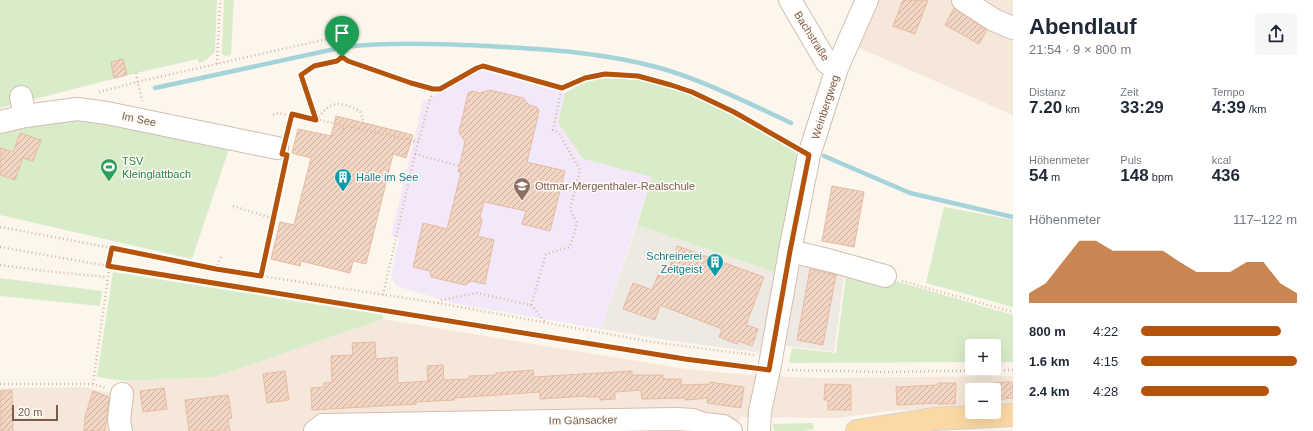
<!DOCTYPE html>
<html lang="de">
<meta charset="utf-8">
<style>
:root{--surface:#fff;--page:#f6f6f7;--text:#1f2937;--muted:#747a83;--accent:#b45309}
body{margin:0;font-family:Arial,sans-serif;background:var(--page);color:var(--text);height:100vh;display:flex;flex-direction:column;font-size:15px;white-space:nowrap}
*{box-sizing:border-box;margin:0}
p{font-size:13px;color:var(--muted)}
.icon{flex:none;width:22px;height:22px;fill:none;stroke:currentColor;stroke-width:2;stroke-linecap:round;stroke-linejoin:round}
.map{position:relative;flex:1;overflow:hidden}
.panel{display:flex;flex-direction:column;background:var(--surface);width:300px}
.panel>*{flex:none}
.controls{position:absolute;left:965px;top:339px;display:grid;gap:8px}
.controls a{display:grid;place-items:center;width:36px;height:36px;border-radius:4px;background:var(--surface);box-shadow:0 4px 16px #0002;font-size:20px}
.scale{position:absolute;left:12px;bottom:10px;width:46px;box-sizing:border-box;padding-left:4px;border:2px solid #7a5c4d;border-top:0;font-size:11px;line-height:14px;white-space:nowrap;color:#7a5c4d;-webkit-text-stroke:3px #fffaf3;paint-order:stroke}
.pin{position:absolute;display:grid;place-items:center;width:34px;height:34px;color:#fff;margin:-41px -17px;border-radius:50% 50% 50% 0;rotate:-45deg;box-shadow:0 0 4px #0007}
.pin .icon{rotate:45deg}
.round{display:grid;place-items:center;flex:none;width:42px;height:42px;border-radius:4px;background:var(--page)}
.head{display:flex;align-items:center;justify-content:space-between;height:68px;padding:0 16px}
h1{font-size:22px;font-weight:700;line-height:30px}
.figures{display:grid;grid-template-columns:repeat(3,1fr);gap:6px;height:68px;padding:4px 16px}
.figures div{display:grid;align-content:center}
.figures b{font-size:17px;font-weight:700}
.figures small{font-size:11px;font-weight:400}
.figures p{font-size:11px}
.chart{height:112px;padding:8px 16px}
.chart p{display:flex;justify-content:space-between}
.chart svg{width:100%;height:72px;margin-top:4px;fill:var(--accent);opacity:.7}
ul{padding:0 16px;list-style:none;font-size:13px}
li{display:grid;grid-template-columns:64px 48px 1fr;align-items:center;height:30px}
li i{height:10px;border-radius:5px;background:var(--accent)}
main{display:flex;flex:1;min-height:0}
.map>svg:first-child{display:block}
</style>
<main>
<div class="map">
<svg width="1013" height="431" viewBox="0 0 1013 431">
<defs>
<pattern id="building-hatch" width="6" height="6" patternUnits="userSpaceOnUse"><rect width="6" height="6" fill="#f3d5c3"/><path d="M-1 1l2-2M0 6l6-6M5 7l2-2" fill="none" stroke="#cab0a1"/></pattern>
</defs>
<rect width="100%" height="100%" fill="#fdf6ec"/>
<path fill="#f5e8da" d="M873,0h140v115l-156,-68z
M383,319l303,50 74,7 63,2 190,-2v28l-19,1v-15h-22v16l-82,5 -52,7 -97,-1 -9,14h-732v-43l84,-1 40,9 2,-15 89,-4z"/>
<path fill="#efe9e4" d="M637,225l160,55 4,-20 44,9 -11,83 -70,-9 -1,10 -90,-12 -72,-12z"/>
<path fill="#f3e8fa" d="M481,70l84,23 -7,30 25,36 69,18 -51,152 -149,-26 -56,-17 -5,-11 8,-37 -8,-2 32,-135z"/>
<path fill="#d8ecc9" d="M0,0h217l-2,51c-5,7 -10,10 -17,12v-4l-62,14 -136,35z
M224,0h10l-3,55 -6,1 -3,-2z
M604,78l34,1 50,14 37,18 69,38 3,8 -20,116 -140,-48 15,-48 -69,-18 -25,-36 7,-30 19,-11z
M81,119l26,3 122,27 -37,110 -192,-44v-82l49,-11z
M944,207l69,13v87l-87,-24z
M847,267l166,48v47h-19v-16h-22v16l-183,1 3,-15 44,5z
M113,272l270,43v4l-168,58 -89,4 -29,-4z
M0,278l102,13 -2,15 -100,-10z
M813,423l1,6 -9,2h-30l-2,-2v-5z"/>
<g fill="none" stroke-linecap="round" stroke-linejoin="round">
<path stroke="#a5d3da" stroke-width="4.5" d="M155,88l189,-41c48,-5 94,-3 142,-1 58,3 117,6 174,22 45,13 88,35 131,55
M824,156l86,37 103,24"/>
</g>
<path fill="url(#building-hatch)" stroke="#e6bba3" d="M903,0h25l-13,34 -22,-8z
M954,8l33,22 -8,14 -34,-19z
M123,59l4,16 -13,3 -3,-16z
M490,90l33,8 6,7 8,2 2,4 -12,51 38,9 -15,60 -28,-7 4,-13 -42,-9 -4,14 2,5 -4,15 16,4 -9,44 -14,-3 -6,4 -34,-8 -1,-6 -17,-4 10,-44 24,6 14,-57h-3l7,-30 -6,-10 9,-39 5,-2 6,2z
M336,116l77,19 -7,23 -13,-4 -27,110 -13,-3 -3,12 -49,-12 -1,5 -29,-7 9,-37 14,3 17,-67 -19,-5 6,-24 33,7z
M20,133l21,7 -8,21 -10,-3 -8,22 -15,-5v-27l13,4z
M832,186l32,6 -10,55 -32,-6z
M677,246l87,31 -18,48 12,4 -6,17 -14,-5 -1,3 -18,-7 3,-8 -62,-24 -5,15 -32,-11 10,-26 19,7 6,-15 8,3z
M810,269l26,6 -13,70 -26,-5z
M375,342l1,17 21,-2 1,26 30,-2 -1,-15 16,-1 1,15 25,-1v-3l27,-1v-2l37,-3 1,7 98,-6v4h31v4h18v6l29,-1v-2l34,5 -3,21 -34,-5 1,-5 -23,2v-2l-43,1 -1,-9 -26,2v7l-15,1v-3h-14v-1l-46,3v-7l-86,6 1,2 -39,2v2l-104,6 -1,-22 13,-1v-4l8,-1 -1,-26 22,-1 -1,-12z
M285,371l4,29 -22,3 -4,-29z
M1006,382h7v16l-19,2v-17z
M938,383h18l-1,21h-17v-1l-41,2 -1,-18 42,-2z
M825,384l26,1v25h-23v-10h-4z
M164,388l3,21 -24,3 -3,-21z
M12,390l1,41h-13v-40z
M93,391l16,6 -4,34h-21l1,-14z
M228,395l4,23 -4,1 2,12h-41l-4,-31z"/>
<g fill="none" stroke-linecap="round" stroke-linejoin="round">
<g stroke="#d1beb0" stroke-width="24">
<path id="minor" d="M790,0l37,63 10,5
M963,0l31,20 19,8
M21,97l4,19
M0,122l25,-6 52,-7 30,4 170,35
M790,251l38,9 57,16
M121,431l-2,-11 3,-26
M315,431l8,-6 353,-6 17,1 11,4 19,2 8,5
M759,431l1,-20 9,-41 21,-119 19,-96 28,-87 30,-68"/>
</g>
<g stroke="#dad1cd" stroke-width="24">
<path id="major" d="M857,431l77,-12 79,-4"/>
</g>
<path stroke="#d9b8a5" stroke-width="2.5" stroke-dasharray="1 3" stroke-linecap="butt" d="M217,64l3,-64
M136,73l6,28
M99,92l38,-10 190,-43 10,14 11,8 63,22 22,6h7l37,-21 6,-2 79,21 23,-9 20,-4 33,2 54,16 42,20 60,34
M273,115l6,-2 12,3
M316,120l-15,-45 13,-9 23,-5 5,-4
M316,120c16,-20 22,-19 44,-9l6,20
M287,133l5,-19 127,28
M342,133l2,-7
M415,154l44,12
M233,206l41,13
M0,227l112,21 104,21 222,34 214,39 102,13
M0,247l108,19 577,93 66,8
M0,265l45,6 62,6
M216,269l5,-13
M261,276l24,-111
M902,281l111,31
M383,295l32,-141 18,-65
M438,303l4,-3 35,-7 54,12 15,-51 24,-7 7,-24 -7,-14 10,-39 -21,-37 -6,-3 9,-43
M531,305l15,18
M788,370l98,2 127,-2
M0,384h93l12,4
M93,384l19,-136"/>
<use href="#minor" stroke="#fff" stroke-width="22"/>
<use href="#major" stroke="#fbd9a5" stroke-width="22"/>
</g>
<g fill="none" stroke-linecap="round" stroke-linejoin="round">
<g stroke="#fff" stroke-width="8">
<path id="route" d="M342,57l6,4 63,22 22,6h7l37,-21 6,-2 79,22 23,-10 20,-4 33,2 33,9 21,7 42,20 75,43 -19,96 -21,119 -84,-11 -577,-93 4,-18 104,21 45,7 26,-121 -5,-1 10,-40 24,6 -15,-45 13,-9 23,-5z"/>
</g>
<use href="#route" stroke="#b45309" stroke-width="5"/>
</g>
<defs>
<g id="stadium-pin" transform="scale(0.9)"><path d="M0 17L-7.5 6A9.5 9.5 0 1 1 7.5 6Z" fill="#2e9e5b" stroke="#fffaf3"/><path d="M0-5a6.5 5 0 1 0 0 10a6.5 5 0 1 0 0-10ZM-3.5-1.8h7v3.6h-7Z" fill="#fff"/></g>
<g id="building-pin" transform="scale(0.9)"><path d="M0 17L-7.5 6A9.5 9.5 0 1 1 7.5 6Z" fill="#0f9aa8" stroke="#fffaf3"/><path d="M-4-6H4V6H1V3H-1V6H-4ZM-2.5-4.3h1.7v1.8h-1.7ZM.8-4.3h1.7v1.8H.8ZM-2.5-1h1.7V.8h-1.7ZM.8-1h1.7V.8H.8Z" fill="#fff"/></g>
<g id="school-pin" transform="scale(0.9)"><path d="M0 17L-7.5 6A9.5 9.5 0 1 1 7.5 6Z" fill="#8d6e63" stroke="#fffaf3"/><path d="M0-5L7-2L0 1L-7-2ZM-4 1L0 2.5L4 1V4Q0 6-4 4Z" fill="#fff"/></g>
</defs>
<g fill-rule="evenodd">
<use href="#stadium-pin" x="109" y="167"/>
<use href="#building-pin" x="343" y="177"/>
<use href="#school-pin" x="522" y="186"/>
<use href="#building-pin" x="715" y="262"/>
</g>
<g text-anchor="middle" stroke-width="3" stroke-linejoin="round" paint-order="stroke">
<g font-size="11" fill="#7a5c4d" stroke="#fffaf3">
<text transform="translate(812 36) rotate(58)" y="4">Bachstraße</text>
<text transform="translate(825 107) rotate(-72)" y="4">Weinbergweg</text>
<text transform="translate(139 119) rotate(12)" y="4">Im See</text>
<text transform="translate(583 420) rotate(-1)" y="4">Im Gänsacker</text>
</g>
<g font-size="11" fill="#27864d" stroke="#fffaf3" text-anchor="start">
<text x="122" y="165">TSV<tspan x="122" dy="13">Kleinglattbach</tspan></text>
</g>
<g font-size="11" fill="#0d838f" stroke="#fffaf3" text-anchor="start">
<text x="356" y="181">Halle im See</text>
<text x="702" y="260" text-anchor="end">Schreinerei<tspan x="702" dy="13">Zeitgeist</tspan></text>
</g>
<g font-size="11" fill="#785e54" stroke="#fffaf3" text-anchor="start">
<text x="535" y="190">Ottmar-Mergenthaler-Realschule</text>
</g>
</g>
</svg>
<div class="controls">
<a>+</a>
<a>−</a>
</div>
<div class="scale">20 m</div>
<div class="pin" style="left:342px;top:57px;background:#1e9e55"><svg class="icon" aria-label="arrive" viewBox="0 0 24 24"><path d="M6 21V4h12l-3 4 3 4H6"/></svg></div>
</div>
<section class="panel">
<div class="head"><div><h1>Abendlauf</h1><p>21:54 · 9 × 800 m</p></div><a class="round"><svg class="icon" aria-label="share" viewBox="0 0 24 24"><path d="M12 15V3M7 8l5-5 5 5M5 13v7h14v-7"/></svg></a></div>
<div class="figures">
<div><p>Distanz</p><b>7.20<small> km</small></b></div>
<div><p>Zeit</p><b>33:29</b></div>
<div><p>Tempo</p><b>4:39<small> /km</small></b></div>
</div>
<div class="figures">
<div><p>Höhenmeter</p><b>54<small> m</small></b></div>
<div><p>Puls</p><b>148<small> bpm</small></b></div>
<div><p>kcal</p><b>436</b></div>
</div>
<div class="chart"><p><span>Höhenmeter</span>117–122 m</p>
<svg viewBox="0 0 160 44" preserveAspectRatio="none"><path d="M0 44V38L10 32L20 19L30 6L40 6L50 12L60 12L70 12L80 12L90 19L100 25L110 25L120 25L130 19L140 19L150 32L160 38V44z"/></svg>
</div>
<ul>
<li><b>800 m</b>4:22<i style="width:90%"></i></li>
<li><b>1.6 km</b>4:15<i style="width:100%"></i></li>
<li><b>2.4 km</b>4:28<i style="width:82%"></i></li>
</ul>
</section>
</main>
